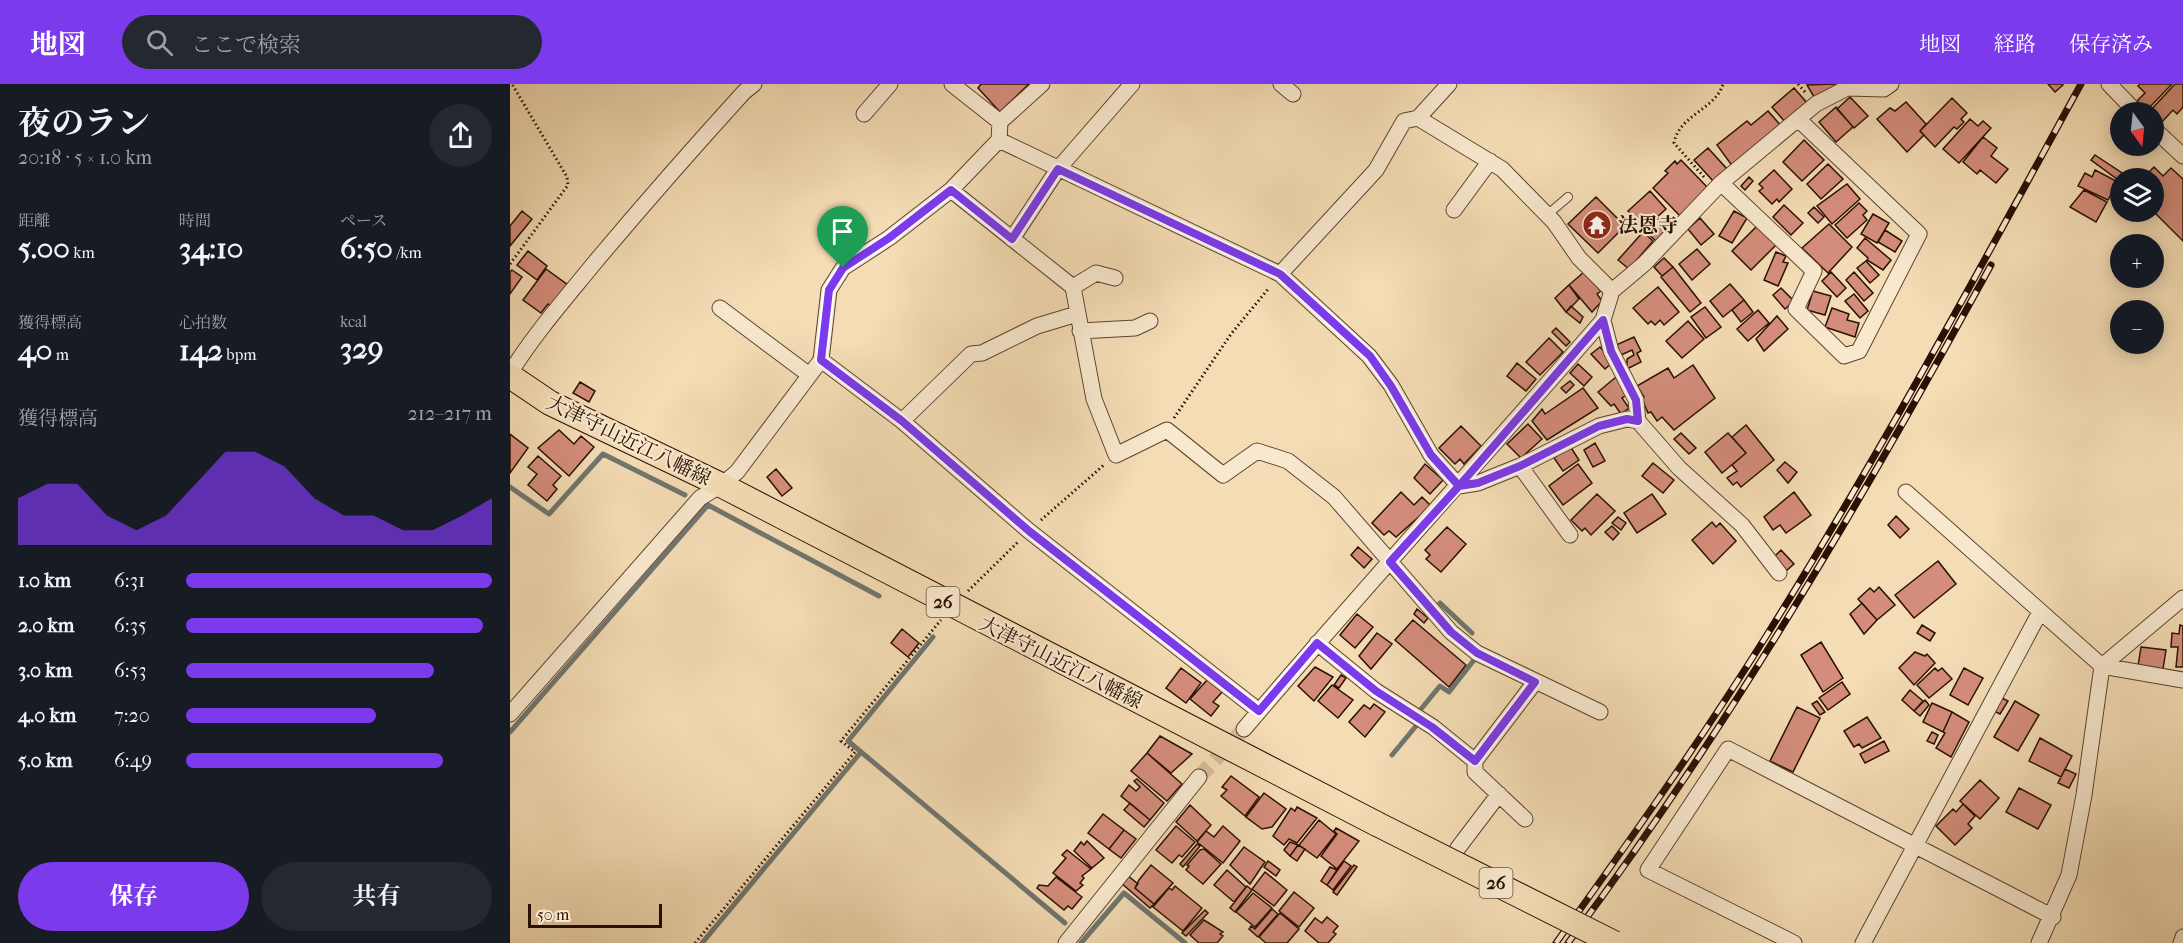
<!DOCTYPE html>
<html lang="ja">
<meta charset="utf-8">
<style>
:root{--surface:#171b24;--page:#242831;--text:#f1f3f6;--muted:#9ea1a6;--accent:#7c3aed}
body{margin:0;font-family:"IM FELL French Canon","Noto Serif JP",serif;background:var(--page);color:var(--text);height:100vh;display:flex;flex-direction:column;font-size:22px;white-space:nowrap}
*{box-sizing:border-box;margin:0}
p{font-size:20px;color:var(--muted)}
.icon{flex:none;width:33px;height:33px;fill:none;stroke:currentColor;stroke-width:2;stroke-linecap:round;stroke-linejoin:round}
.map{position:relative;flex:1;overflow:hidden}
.sheet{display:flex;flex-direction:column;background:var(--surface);width:510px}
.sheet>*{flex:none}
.needle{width:39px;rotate:165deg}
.fabs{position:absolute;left:1600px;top:18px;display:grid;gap:12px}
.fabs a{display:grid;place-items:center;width:54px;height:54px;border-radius:50%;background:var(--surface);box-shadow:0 3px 15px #0003;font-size:30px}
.scale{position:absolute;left:18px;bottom:15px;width:134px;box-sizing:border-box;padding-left:6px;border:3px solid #2a1004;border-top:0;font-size:16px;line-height:21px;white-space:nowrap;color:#2a1004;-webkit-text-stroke:4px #f8e8ce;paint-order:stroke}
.pin{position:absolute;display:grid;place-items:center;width:51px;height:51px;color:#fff;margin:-62px -26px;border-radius:50% 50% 50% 0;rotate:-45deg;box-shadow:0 0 6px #0007}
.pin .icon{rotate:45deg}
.round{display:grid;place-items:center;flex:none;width:63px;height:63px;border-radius:32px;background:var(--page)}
.overview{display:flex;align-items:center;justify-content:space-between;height:102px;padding:0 18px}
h1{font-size:33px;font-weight:700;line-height:45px}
.stats{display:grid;grid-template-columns:repeat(3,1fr);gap:9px;height:102px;padding:6px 18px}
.stats div{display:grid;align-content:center}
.stats b{font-size:30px;font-weight:700}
.stats small{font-size:16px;font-weight:400}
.stats p{font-size:16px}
.chart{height:168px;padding:12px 18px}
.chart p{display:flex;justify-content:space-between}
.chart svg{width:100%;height:108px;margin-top:6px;fill:var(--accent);opacity:.7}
.primary-button{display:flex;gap:12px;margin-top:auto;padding:12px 18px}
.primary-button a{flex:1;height:69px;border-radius:36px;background:var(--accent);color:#fff;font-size:24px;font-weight:700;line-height:69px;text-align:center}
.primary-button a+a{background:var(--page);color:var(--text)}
ul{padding:0 18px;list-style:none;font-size:20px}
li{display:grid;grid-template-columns:96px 72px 1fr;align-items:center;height:45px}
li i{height:15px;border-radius:8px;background:var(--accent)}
header{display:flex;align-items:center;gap:36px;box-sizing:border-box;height:84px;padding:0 30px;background:var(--accent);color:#fff}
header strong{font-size:28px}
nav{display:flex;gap:33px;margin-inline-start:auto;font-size:21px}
.search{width:420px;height:54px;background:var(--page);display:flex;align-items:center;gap:15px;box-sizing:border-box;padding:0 21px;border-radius:33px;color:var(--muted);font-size:22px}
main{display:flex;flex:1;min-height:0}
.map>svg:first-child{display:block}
</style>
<header>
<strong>地図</strong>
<div class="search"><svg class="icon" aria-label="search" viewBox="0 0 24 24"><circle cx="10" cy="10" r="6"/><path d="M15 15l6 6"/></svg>ここで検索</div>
<nav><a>地図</a><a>経路</a><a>保存済み</a></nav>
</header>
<main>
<section class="sheet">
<div class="overview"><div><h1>夜のラン</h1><p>20:18 · 5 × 1.0 km</p></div><a class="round"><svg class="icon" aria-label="share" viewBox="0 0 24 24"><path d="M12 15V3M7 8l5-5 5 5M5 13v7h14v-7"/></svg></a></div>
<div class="stats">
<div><p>距離</p><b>5.00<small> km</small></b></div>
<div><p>時間</p><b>34:10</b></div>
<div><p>ペース</p><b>6:50<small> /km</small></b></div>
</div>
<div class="stats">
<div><p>獲得標高</p><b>40<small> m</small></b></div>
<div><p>心拍数</p><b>142<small> bpm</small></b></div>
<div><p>kcal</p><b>329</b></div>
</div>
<div class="chart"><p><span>獲得標高</span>212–217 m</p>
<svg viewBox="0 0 160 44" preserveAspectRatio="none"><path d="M0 44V25L10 19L20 19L30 32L40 38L50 32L60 19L70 6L80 6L90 12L100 25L110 32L120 32L130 38L140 38L150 32L160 25V44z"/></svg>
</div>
<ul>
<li><b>1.0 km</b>6:31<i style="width:100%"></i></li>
<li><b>2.0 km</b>6:35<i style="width:97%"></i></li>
<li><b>3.0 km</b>6:53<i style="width:81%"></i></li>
<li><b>4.0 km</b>7:20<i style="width:62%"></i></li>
<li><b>5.0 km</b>6:49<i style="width:84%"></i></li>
</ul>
<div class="primary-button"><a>保存</a><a>共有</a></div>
</section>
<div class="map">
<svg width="1673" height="859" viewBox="0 0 1673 859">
<rect width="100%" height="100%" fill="#f4dcb4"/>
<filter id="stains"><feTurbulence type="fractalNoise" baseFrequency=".00333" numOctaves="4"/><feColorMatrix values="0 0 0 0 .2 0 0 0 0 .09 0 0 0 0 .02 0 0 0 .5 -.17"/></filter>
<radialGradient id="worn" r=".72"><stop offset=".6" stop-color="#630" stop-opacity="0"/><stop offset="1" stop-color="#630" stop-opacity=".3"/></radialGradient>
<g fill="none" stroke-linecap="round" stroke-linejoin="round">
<path stroke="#70766f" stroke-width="5" d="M0,403l39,27 54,-60 82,41
M930,519l32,30
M423,553l-85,104 217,182
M911,625l19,-23 9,6 25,-32
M0,648l198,-227 171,91
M882,671l24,-29
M192,859l159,-191
M571,859l43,-50 61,50"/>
</g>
<path fill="#d48d7b" stroke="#2a1004" stroke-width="1.5" d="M471,0h48l-29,28 -22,-24z
M1324,0l1,2 -21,11 -7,-12z
M1538,0h14l1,1 -8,7z
M1630,0h32l-25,26 -10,-9 8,-8 -7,-7z
M1665,0h8v23l-6,7 -4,-4 -11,12 -12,-11z
M1284,4l14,16 -22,19 -14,-16z
M1340,13l18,19 -14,12 -17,-19z
M1442,14l15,15 -6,6 3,3 -7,7 -3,-2 -19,20 -15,-16z
M1396,18l20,22 -6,7 4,4 -17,17 -30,-33 13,-11 5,3z
M1326,23l17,20 -17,15 -17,-20z
M1258,27l14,16 -49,40 -16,-22 30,-24 4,4z
M1460,35l8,7 5,-5 8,7 -32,35 -16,-14z
M1473,53l14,11 -6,8 17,13 -12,14 -16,-13 -3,4 -14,-12z
M1294,56l20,20 -22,21 -19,-19z
M1198,64l19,21 -14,12 -19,-21z
M1585,71l27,18 -5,6 -26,-19z
M1171,76l27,28 -28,28 -27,-28 15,-15 -3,-2 10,-10 2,3z
M1318,80l15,15 -22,20 -14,-15z
M1644,83l9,9 8,-8 12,11v62l-29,-29v-34l-8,-3z
M1264,86l18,19 -13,13 -2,-3 -5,5 -13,-13 4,-3 -4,-4z
M1585,86l23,12 -10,18 -30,-14 7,-13 7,4z
M1239,93l4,4 -8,9 -4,-4z
M1337,100l13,15 -28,25 -15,-18z
M1574,106l23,12 -11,20 -26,-15z
M1140,107l16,18 -22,20 -16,-18z
M1086,113l29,29 -27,27 -30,-29z
M1349,119l8,8 -4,4 4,5 -20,18 -12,-13z
M1274,121l19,18 -12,12 -18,-18z
M1304,123l10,10 -6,6 -10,-10z
M12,127l10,8 -22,27v-20z
M1224,127l13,7 -15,25 -13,-7z
M1363,130l16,9 -12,20 -16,-9z
M1150,133l10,9 -14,15 -10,-9z
M1190,134l14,16 -13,11 -13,-16z
M1319,140l23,23 -24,26 -26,-25z
M1247,142l19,19 -25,25 -19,-19z
M1375,146l17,11 -7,11 -17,-10z
M1133,148l10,9 -24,28 -11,-9z
M1355,154l26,22 -8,10 -16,-10 1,-2 -11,-10z
M1187,165l13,15 -18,16 -13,-16z
M18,167l19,15 -10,14 -20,-15z
M1266,168l10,4 -3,6 5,1 -10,23 -14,-6z
M1154,174l9,9 -11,9 -8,-9z
M1356,177l13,14 -9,8 -13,-15z
M1163,183l28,36 -11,9 -29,-35z
M36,185l22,16 -17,21 -3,-2 -7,9 -18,-13z
M2,186l10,7 -12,17v-22z
M1074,188l17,19 -4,3 5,7 -10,11 -23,-27z
M1321,188l15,16 -9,9 -15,-16z
M1344,188l19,21 -9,8 -18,-21z
M1220,200l14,16 -21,17 -13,-16z
M1059,201l10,14 -13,13 -11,-14z
M1148,203l21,25 -15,13 -4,-5 -5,5 -4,-4 -3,3 -15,-16z
M1271,204l13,13 -9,8 -12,-14z
M1303,207l18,5 -6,19 -18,-5z
M1344,210l14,17 -8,7 -15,-17z
M1234,216l9,12 -12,10 -9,-12z
M1061,222l12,11 -3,6 -14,-11z
M1195,223l16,20 -15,11 -15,-21z
M1322,224l17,6 -2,6 12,3 -4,14 -30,-10z
M1248,226l11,13 -21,18 -11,-12z
M1267,232l11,13 -24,22 -8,-12z
M1178,237l16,18 -22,19 -16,-17z
M1046,244l14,14 -4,4 -14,-14z
M1124,253l7,14 -4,2 4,9 -14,7v-10l7,-4 -2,-5 -11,5 -5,-10z
M1039,254l14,14 -23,23 -14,-13z
M1090,263l13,15 -8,7 -14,-15z
M1007,279l19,16 -10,12 -19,-15z
M1068,280l14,13 -8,9 -14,-13z
M1183,281l22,33 -41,32 -12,-13 -5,4 -6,-9 -3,1 -6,-14 2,-2 -7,-11 31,-18 6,10z
M1106,293l12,17 -6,4 7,10 -8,6 -7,-10 -3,2 -13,-14z
M1060,297l4,4 -8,8 -5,-5z
M70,298l15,9 -6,11 -16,-9z
M1073,304l15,20 -51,32 -15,-19 10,-12 3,5z
M1018,340l14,15 -21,19 -14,-14z
M1236,341l28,35 -33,27 -4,-5 -4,3 -6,-7 10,-7 -5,-6 14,-12 -14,-16z
M951,342l20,20 -17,18 -4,-5 -5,5 -16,-16z
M49,346l15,14 7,-8 13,11 -25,29 -31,-28z
M1171,349l15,15 -7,6 -15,-15z
M1218,349l18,20 -24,20 -17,-21z
M0,350l18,14 -18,25z
M1085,359l10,18 -12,6 -9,-17z
M1060,362l9,14 -16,11 -9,-13z
M28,372l23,20 -8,9 4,4 -10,12 -19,-16 9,-11 -9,-7z
M1275,378l12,10 -9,11 -11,-13z
M1143,379l21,17 -11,13 -21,-17z
M915,380l18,16 -13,14 -16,-16z
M1068,380l14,19 -29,22 -14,-19z
M266,385l16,19 -10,8 -15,-19z
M891,408l13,13 8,-8 9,9 -35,31 -7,-6 -5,4 -12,-12z
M1284,408l17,23 -25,18 -6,-8 -7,5 -9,-13z
M1087,410l18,17 -24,24 -6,-7 -3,3 -11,-11z
M1142,410l14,20 -29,19 -13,-20z
M1386,432l13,13 -9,9 -12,-13z
M1108,433l8,6 -5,7 -9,-7z
M1202,438l4,5 4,-4 16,18 -23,23 -21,-24z
M1102,442l7,7 -6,7 -8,-8z
M937,443l19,17 -25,28 -15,-13 4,-4 -5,-5z
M848,463l14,12 -8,9 -13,-13z
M1271,466l13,14 -8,7 -12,-14z
M1428,477l18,23 -42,34 -19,-23z
M1369,503l16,18 -18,15 -19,-21 12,-11 4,4z
M1352,519l15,17 -13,14 -14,-20z
M907,525l11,9 -4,5 -10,-9z
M847,530l16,13 -18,21 -15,-13z
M903,536l53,45 -17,22 -54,-47z
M1412,541l13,8 -5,8 -13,-8z
M1670,541l3,1v41h-7l2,-20h-7l1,-14 7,1z
M392,545l17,14 -11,14 -17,-14z
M867,549l15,11 -21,25 -12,-13z
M1311,558l22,36 -20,14 -22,-37z
M1631,563l25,3 -3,19 -25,-3z
M1405,568l10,4 2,-2 8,9 -21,22 -15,-17z
M805,583l18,10 -19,24 -16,-15z
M671,584l20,15 -15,20 -20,-15z
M1425,584l3,3 4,-3 10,11 -23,19 -12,-13z
M1454,584l19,10 -15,27 -18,-10z
M831,591l5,3 -7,10 -5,-3z
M698,595l15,12 -10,11 6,4 -8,10 -21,-17z
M1332,598l8,12 -22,16 -9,-12z
M822,601l21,15 -15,18 -20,-17z
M1400,606l13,11 -9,10 -12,-11z
M1492,614l6,3 -8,13 -6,-3z
M1415,616l4,5 -9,11 -6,-5z
M1307,617l8,11 -5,3 -8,-11z
M1505,617l24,14 -21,36 -24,-14z
M1422,619l20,9 -9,20 -20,-10z
M864,620l11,8 -20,25 -16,-15 15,-17 6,4z
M1287,623l23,11 -27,54 -23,-11z
M1442,628l17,10 -18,35 -15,-9 9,-15 -2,-1z
M1357,633l14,21 -19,10 -3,-4 -5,3 -10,-16z
M1422,648l6,3 -4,9 -7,-3z
M650,652l32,18 -21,19 -24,-20z
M1530,654l32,18 -11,21 -32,-16z
M1374,657l5,10 -24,12 -5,-9z
M637,669l35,31 -15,17 -36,-30z
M1555,685l11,5 -7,14 -11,-5z
M721,692l28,21 -14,19 -24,-20 6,-6 -5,-3z
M627,695l27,24 -14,17 -29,-24 8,-11 7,6 4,-4 -6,-6z
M1470,696l19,18 -19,21 -20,-18z
M1509,704l32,17 -13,24 -32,-17z
M754,709l22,16 -14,18 -10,2 -16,-12z
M620,719l20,17 -6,7 -20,-17z
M1453,720l12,12 -7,8 4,4 -17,17 -19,-19 17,-17 3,3z
M680,721l21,20 -14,16 -21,-19z
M787,723l20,11 -20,25 -8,-4 -5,6 -11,-9 18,-28 4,3z
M593,730l21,16 -15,19 -21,-16z
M809,736l17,14 -19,24 -18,-13z
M666,742l19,16 -13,15 -3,-2 -7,8 -16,-13z
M713,742l17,15 -17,22 -26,-21 9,-11 8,6z
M826,744l23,13 -22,28 -16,-13 16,-22 -3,-3z
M614,746l12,9 -15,19 -12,-9z
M577,757l17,17 -12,10 -18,-17 7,-9 3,3z
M780,758l8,3 -8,11 -6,-6z
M687,760l3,2 -17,21 -3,-3z
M788,761l7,4 -8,12 -7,-5z
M734,763l21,15 -15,22 -20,-19z
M694,765l17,15 -18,20 -17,-14 3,-4 -2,-1 13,-15z
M557,766l24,19 -9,7 2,2 -4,5 3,2 -7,6 -23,-18 13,-15 -4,-3z
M758,777l12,9 -4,6 -12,-9z
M834,777l7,5 -18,24 -6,-5z
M641,781l22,18 -19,21 -19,-16 4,-8z
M844,781l3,2 -20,28 -4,-3z
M820,783l7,3 -10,15 -6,-4z
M717,786l19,17 -12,15 -20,-17z
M755,788l22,18 -13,16 -22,-17z
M617,791l11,9 -3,4 19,16 -4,4 -29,-25z
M546,793l26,20 -10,12 -4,-3 -4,4 -27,-22 2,-3 9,1z
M665,802l27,22 -19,23 -30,-24 16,-19 3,2z
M737,802l5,4 -17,22 -5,-4z
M784,808l20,16 -15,19 -20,-16z
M743,809l19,15 -17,19 -19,-15z
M762,825l6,5 -20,23 -9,-8 2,-3 4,3z
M695,826l3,3 -22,23 -4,-3z
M770,829l19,16 -12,14h-21l-7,-6z
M817,833l11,9 -5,6 3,2 -8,9h-9l-14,-12 10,-13 7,5z
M694,836l19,12 -3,2 3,2 -6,7h-18l-9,-8z"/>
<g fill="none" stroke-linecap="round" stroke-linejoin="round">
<path stroke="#d6bd9a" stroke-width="15" stroke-dasharray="15 8" stroke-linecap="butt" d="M689,693l45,-48"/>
<g stroke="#5c4330" stroke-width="10">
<path id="lane" d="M1037,131l21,-18"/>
</g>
<g stroke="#5c4330" stroke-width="17">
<path id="street" d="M442,0l48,38
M532,0l-42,38 -1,18 281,134 89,82 22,29 40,70 28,31
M771,0l12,10
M939,0l-31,34 84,51 52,53 25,36 33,33
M1599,0l27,28
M354,30l26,-30
M1644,45l29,27
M1211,99l93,88 -18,38 48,47 15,-5 60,-117 -121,-115
M441,106l122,97 21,112 22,56 51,-25 56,45 34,-24 31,10 46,36 117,135 26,21 123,59
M944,126l36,-49
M502,155l46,-70 74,-85
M770,190l96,-104 28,-49 14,-3
M563,203l23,-14 19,5
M210,224l88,66
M1093,236l8,31 25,49 2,21
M570,247l55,-3 15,-7
M311,276l81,61 127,110 230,180
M0,289c25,-40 56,-75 86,-112 48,-57 98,-114 148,-169l10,-8
M392,337l69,-67 11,-1 55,-27 40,-12
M1010,382l50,69
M949,402l19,-3 42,-17 79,-40 28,-7 11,2 41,47 63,57 37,48
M1396,408l196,174 81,14
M807,559l59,48 57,36 42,34v11l50,47
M0,630l190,-216 21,-13 16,-13 84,-112 8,-70 14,-22 46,-30 62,-48 48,-50
M734,645c117,-138 240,-272 359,-409l9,-29 32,-27 77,-81 95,-79 31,-16 37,1 7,-5
M965,677l60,-79
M948,764l41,-54
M556,859l133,-166
M1284,859l-146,-73 80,-121 325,168
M1353,859l177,-331
M1529,859l30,-68 15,-80 18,-129 81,-68
M1671,859l2,-6"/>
</g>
<g stroke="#2a1004" stroke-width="26">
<path id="primary" d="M0,292l40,27 171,82 656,339"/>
</g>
<path stroke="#2a1004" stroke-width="3" stroke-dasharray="1.5 3" stroke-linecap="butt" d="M1288,0l7,8
M1194,93l-30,-34c5,-28 42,-34 49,-59
M0,180l58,-79 -1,-8 -55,-93
M664,334l57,-84 38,-46
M531,436l63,-55
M458,507l51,-50
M185,859l160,-191 -14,-11 100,-121"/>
<use href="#lane" stroke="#f8e8ce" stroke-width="8"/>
<use href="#street" stroke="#f8e8ce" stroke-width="15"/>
<use href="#primary" stroke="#f4dcb4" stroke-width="24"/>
<g stroke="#2a1004" stroke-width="7">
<path id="rail" d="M1046,859c72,-100 143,-200 209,-305 113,-180 214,-368 316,-554
M1058,859c160,-214 295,-444 423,-678"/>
</g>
<use href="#rail" stroke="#f8e8ce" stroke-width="4.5" stroke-dasharray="14" stroke-linecap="butt"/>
<g stroke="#2a1004" stroke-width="26" stroke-linecap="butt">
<path id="primary-bridge" d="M867,740l237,119"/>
</g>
<use href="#primary-bridge" stroke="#f4dcb4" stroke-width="24"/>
</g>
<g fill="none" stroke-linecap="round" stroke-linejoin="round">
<g stroke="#fff" stroke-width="12">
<path id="route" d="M333,184l-14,22 -8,70 81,61 127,110 230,180 58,-68 59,48 56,36 43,34 60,-79 -58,-29 -26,-21 -61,-70 69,-76 19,-3 42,-17 79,-40 28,-7 11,2 -2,-21 -25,-49 -8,-31 -144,166 -28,-31 -40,-69 -21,-30 -90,-82 -222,-105 -46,70 -61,-49 -62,48 -46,30"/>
</g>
<use href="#route" stroke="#7c3aed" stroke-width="8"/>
</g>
<defs>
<g id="temple-disc" transform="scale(1.5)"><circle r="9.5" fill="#8f2418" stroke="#f8e8ce"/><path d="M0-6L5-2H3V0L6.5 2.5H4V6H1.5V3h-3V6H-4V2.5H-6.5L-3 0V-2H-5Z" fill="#fff"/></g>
</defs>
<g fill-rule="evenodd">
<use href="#temple-disc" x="1087" y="141"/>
</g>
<g text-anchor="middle" stroke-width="4.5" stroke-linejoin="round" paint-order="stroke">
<g fill="#f8e8ce" stroke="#685141" stroke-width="1.5">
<rect x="416.5" y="503" width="33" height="30" rx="4.5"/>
<rect x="969.5" y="784" width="33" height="30" rx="4.5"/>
</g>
<g font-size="18" font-weight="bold" fill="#2a1004">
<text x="433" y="524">26</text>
<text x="986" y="805">26</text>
</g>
<g font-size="20" font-weight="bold" fill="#2a1004" stroke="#f8e8ce" text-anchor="start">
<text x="1108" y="148">法恩寺</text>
</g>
<g font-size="20" fill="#2a1004" stroke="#f8e8ce">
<text transform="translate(119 356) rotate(26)" y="7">大津守山近江八幡線</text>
<text transform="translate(551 578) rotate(27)" y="7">大津守山近江八幡線</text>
</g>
</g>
<rect width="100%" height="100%" filter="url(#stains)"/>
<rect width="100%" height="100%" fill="url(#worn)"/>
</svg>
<div class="fabs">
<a><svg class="needle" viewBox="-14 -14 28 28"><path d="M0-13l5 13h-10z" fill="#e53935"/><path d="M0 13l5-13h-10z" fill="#9ea1a6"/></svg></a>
<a><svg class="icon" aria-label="layers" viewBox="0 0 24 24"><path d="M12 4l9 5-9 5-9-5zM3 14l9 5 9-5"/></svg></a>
<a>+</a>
<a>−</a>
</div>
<div class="scale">50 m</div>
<div class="pin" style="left:333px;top:184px;background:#1e9e55"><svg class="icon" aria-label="arrive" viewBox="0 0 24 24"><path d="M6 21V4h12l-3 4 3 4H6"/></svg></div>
</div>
</main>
